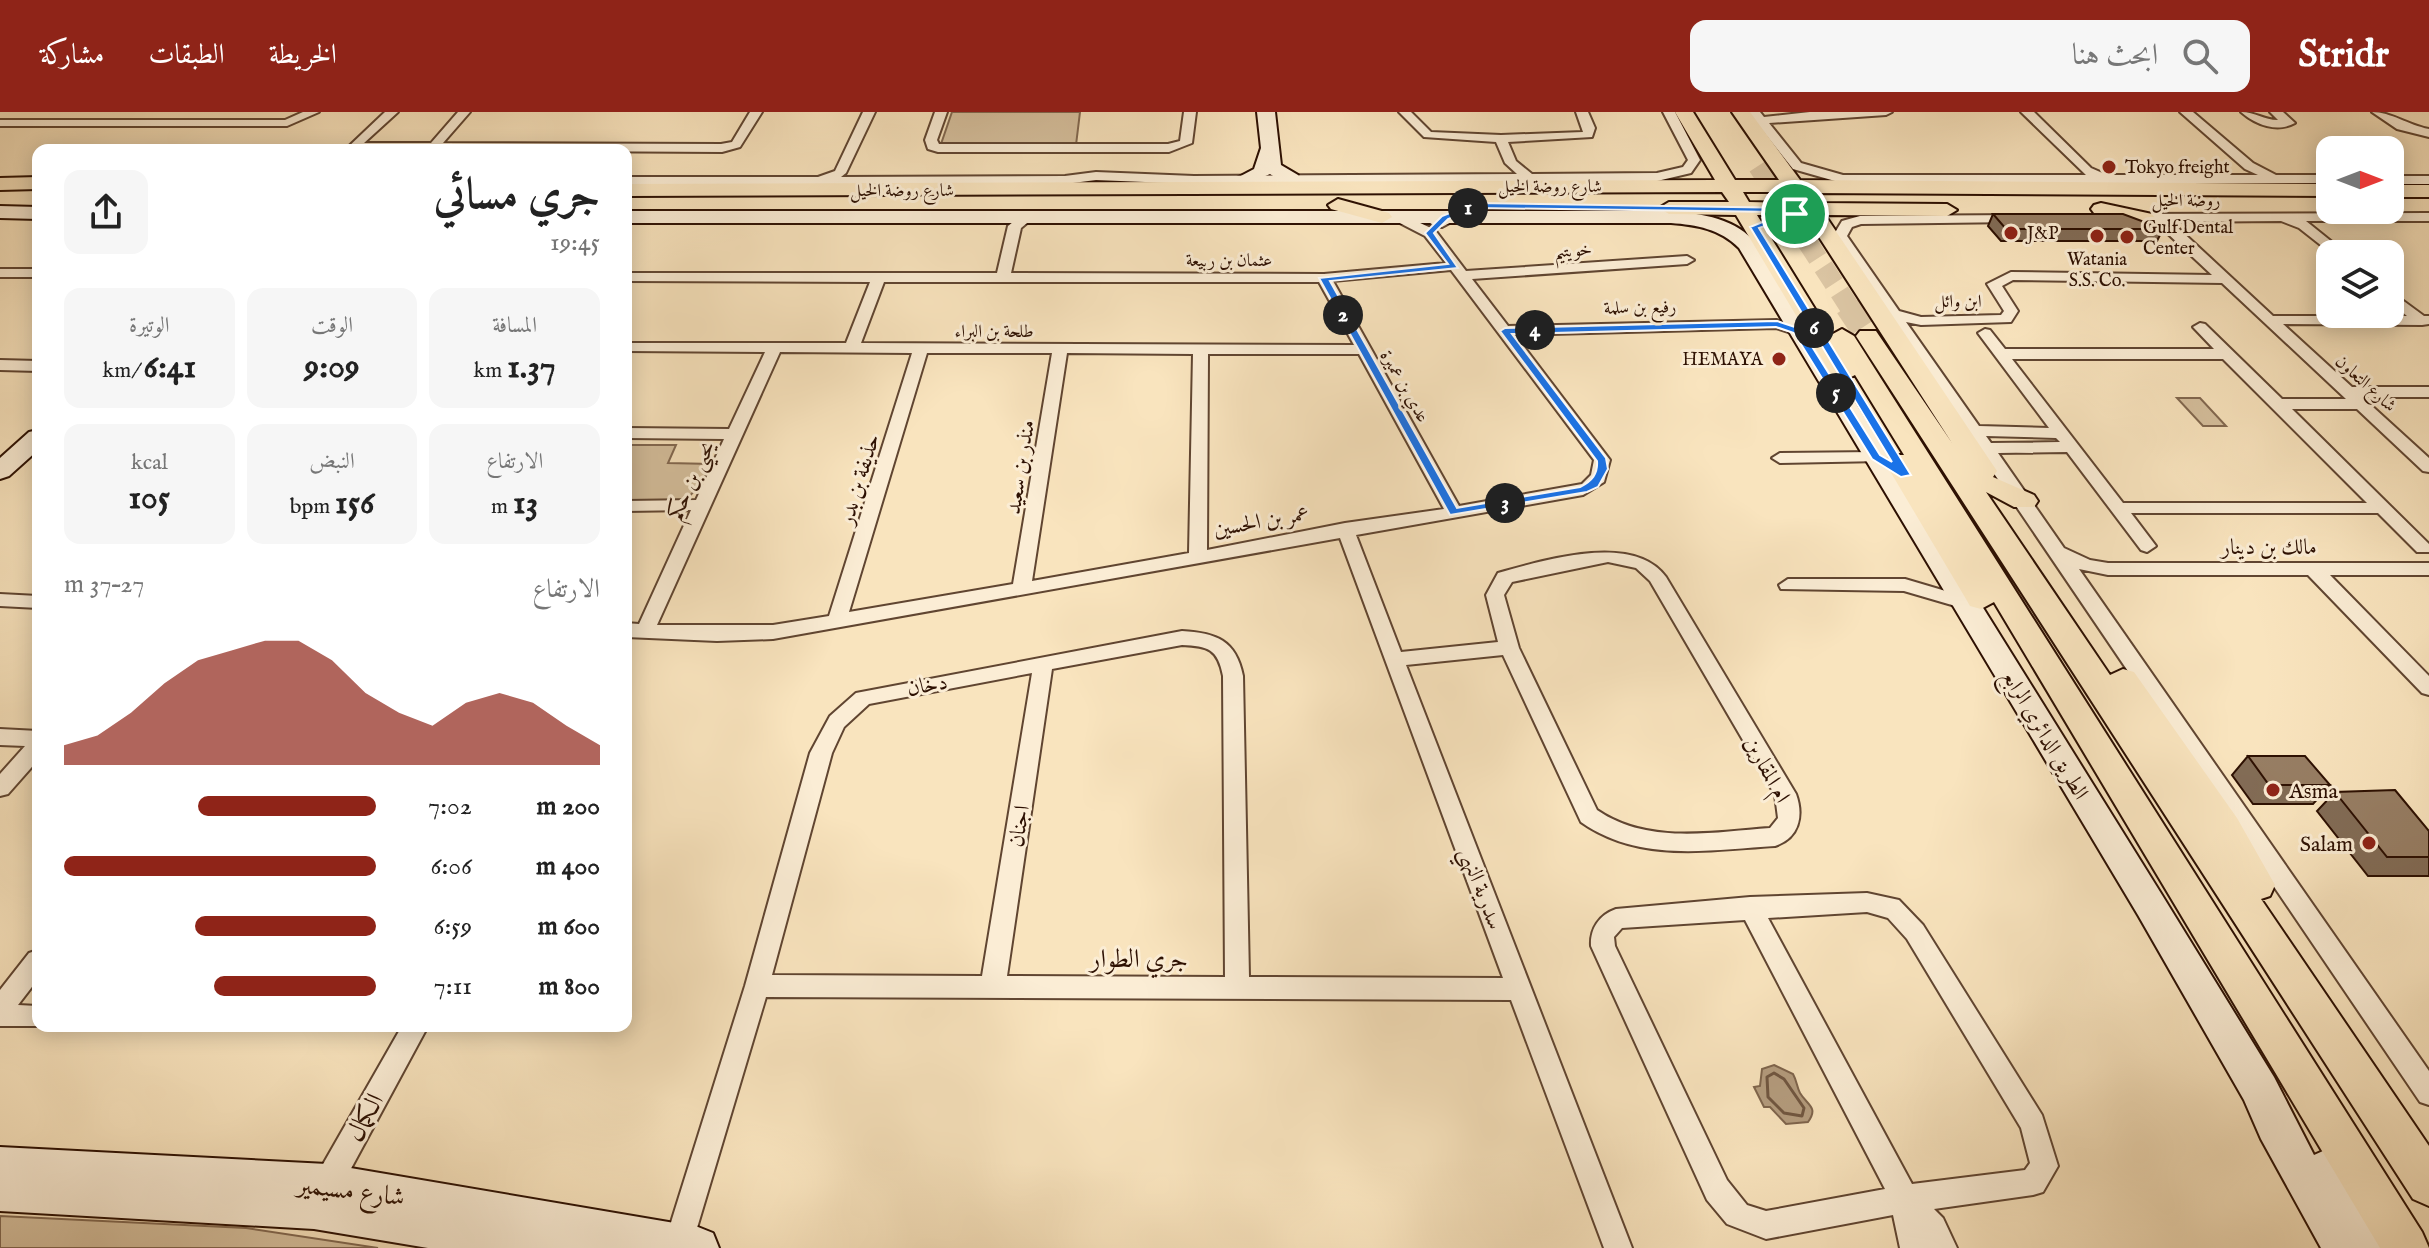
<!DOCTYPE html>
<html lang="ar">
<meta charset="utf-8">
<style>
:root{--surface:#fff;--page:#f6f6f6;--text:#222;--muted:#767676;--accent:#8f2418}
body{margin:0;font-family:"IM FELL English",Amiri,serif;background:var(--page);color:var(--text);direction:rtl;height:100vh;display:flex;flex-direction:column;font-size:30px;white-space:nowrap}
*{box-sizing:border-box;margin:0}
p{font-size:26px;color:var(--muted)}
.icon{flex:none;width:44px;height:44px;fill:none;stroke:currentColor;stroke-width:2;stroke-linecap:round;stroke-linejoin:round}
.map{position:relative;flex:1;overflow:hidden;direction:ltr}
.panel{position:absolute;left:32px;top:32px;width:600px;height:888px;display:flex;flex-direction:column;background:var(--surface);border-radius:16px;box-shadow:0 4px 20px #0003;direction:rtl}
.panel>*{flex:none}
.needle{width:52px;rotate:90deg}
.fabs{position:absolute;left:2316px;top:24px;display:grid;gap:16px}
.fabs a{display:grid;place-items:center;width:88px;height:88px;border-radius:16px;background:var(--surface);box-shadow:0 4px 20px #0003;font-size:40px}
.pin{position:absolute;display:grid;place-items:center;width:68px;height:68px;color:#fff;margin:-34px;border:4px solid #fff;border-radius:50%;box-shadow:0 2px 8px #0007}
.km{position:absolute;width:40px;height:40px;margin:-20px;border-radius:50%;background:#222;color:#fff;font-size:22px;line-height:40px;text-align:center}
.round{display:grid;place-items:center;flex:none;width:84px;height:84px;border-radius:16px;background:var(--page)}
.head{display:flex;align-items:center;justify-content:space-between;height:136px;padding:0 32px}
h1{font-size:44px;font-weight:700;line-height:60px}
.figures{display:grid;grid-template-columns:repeat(3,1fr);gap:12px;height:136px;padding:8px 32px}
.figures div{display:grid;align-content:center;border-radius:16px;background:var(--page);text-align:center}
.figures b{font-size:34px;font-weight:700}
.figures small{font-size:22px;font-weight:400}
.figures p{font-size:22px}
.chart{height:224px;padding:16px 32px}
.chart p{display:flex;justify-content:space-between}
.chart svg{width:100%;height:144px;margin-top:8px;fill:var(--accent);opacity:.7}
ul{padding:0 32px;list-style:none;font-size:26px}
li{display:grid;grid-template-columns:128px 96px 1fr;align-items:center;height:60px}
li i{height:20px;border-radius:10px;background:var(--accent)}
header{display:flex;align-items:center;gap:48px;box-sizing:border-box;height:112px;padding:0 40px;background:var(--accent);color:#fff}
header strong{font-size:38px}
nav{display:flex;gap:44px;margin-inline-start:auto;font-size:28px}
.search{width:560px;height:72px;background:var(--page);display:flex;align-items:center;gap:20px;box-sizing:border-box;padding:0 28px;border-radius:16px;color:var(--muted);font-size:30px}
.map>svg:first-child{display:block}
</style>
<header>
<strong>Stridr</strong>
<div class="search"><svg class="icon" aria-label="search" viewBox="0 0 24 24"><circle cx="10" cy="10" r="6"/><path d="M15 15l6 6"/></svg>ابحث هنا</div>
<nav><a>الخريطة</a><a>الطبقات</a><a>مشاركة</a></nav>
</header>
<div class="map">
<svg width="2429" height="1136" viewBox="0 0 2429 1136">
<rect width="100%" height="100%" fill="#f9e4be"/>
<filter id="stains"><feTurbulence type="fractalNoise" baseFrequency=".0025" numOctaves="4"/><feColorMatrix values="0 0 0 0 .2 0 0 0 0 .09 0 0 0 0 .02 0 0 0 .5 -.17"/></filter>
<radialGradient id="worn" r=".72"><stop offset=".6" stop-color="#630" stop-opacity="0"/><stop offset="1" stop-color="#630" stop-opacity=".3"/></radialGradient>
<path fill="#d6c09e" stroke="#826850" stroke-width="2" d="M952,0h128l-4,33 -135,-1z
M2177,286h23l26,28h-23z
M626,333h50l-8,18 44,1c-27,50 -33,38 -86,38z
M0,1104l246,12 132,20h-378z"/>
<path fill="#b49c7e" stroke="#7e644c" stroke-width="2" d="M1774,953l19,9c4,7 4,14 7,19 7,12 19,14 8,29l-22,2 -16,-17h-6l-10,-20 6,-1 2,-17z"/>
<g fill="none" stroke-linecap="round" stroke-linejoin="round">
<path stroke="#705640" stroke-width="3" d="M1774,961l10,6 20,29 -2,8 -18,-3 -16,-16 -1,-20z"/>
<path stroke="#dac4a2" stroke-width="20" stroke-dasharray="20 10" stroke-linecap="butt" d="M1758,54l92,142"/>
<path stroke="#dac4a2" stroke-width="26" stroke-dasharray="26 13" stroke-linecap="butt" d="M1848,194l20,30"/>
<g stroke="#604531" stroke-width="4">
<path id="street" d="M303,0h16l-32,14h-287v-6h285z
M385,0h13l-34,31h67l27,-31h12l-27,31 278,1 11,-2 18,-30h12l-22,35 -18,5 -377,-2z
M863,0h12l-29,61 -5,4 224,-1 31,-4 98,4 323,-2 -12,-11 -9,-21 -72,-5 -25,-25h12l20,20 70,3 82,-3 -7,-20h12l7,16 -3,9 -84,5 8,19 16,13 125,-1 26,-6 5,-7 -25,-48h12l25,48 -9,13 -34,8 -463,3 -98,-4 -31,4 -439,1v-8h192l17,-6z
M935,0h12l-10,28 2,4h229l12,-3 4,-29h12l-4,31 -23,9h-231l-10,-3 -3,-9z
M1748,0h12l4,5 46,-5h82l-6,3 -117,8 32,40 42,12h243l-65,-63h13l57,56 16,7h151l-13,-6 -65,-57h13l60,51 23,12h54v8h-488l-49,-14z
M2241,0c14,0 23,8 37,8l-8,-8h13l12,11c-18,10 -39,2 -54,-11z
M2372,0c19,0 36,13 57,17v8l-32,-8z
M2390,64h39v8h-39z
M1470,91l11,3 -39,21 -12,-3z
M1027,99l11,3 -17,14 -10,45 313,1 122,-11 -21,-27 -31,-16v-6l5,-1 36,17 31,41 221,-15 7,4 -7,4 -215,15 36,47 269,-6 28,11 -7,4 -22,-7 -261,7 95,125 -6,22 -21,13 -227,40 45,117 97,-10 -12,-47 12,-22c46,-13 136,-41 168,4l130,217c8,22 3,44 -21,52 -67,4 -136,17 -194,-24l-78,-167 -97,10 226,583h-28l-93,-248 -745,-3 -75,251h-28l82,-262 65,-233 20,-37 26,-23 326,-62c34,2 54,9 61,45l6,301 254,1 -163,-440 -567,101 -56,2 -91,-4v-14l13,1 52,-114 -65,1v-10l70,-1 28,-61 -98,-1v-10l103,1 36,-77 -139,-1v-8h220l24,-61 -244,-1v-8h371l11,-47zM1451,158l143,190 -3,15 -9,9 -123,22 -126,-225zM884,170h435l35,63 -493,-2zM780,240l132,1 -83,263 -56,9h-116zM927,241h125l-39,231 -164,28zM1067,241l126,1 -4,199 -157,28zM1208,242h151l85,155 -99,14 -138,27zM1608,450l28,6 14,13 125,214 3,23 -8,10c-58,4 -122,17 -173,-18l-78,-162 -15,-53 8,-13zM1182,533c26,1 36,4 41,31l2,301 -218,-1 45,-307zM1032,561l-50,303 -210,-1 60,-222 12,-26 25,-23z
M2429,101v8h-123l41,33h-15l-33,-26 -18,-7 -115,1 11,5 96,89h134l-17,-14v-11l34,25h5v8l-7,1 -139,-1 69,63h77v10h-67l67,61v14l-6,-1 -66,-62h-65l137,135v8h-12l-39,-39h-247l25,33 -9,6 -6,-2 -74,-98 -69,1 66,95 26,12 18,3h321v12h-99l99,101v19l-7,-2 -114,-118h-200l-29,-6 350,502v34l-9,-3 -587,-866 9,-15 18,-5 162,-1v6l-5,1 -156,2 -9,3 -5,9 52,75 22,6 80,-2 3,-4 -17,-27 24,-12 201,3 -45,-42 -20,-11 -23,-1v-6l5,-1zM2013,168l209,3 124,116h-64l-77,-75 -5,-1 -7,4 21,22h-209l-15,-19 -5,-1 -7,4 71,95 -70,-2 -73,-104 15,3 90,-3 7,-11 -16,-25zM2012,247h211l144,144h-244zM1986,324l70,2 4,4 -69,1z
M0,157h38v8h-38z
M0,248l38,1v10l-38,-1z
M1876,340l6,1v8l-102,2 -8,-5 8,-5z
M1788,467h117l71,21 2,4 -9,6 -65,-19 -123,-2 -2,-4z
M0,482l38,2v12l-38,-2z
M0,617l38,2v29l-30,34 -8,2v-22l25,-28 -25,-1z
M1867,781l32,7 24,25 119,190 16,51 -15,26 -10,3 -99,14 9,9 14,30h-57l-7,-33 -127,24 -39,-15 -20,-24 -116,-254c-1,-17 8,-31 25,-37l134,-12zM1867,800l21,6 19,21 114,189 9,35 -5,7 -113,14 -144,-266zM1745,808l140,269 -119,22 -19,-6 -20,-25 -112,-234 -1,-9 8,-9z
M38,838v29l-20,26 20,1v20h6h-44v-36l29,-37z
M402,914h26l-94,174 -10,4 -10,-4 -4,-10 4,-10z"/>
</g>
<g stroke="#2d1002" stroke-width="4">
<path id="secondary" d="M1257,0h18l6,53 17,10v8h-14l-14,-9 -26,11 -9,-6 19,-10 7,-21z
M0,94l38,1v12l-38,-1z
M626,99h1045c31,3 66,7 86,34l405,650 112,182 40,78 9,-4 15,6 53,91h-70l-60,-109 -17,-39 -106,-185 -399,-667c-19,-19 -42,-23 -68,-25h-1045z
M38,318v20l-29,26 -9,3v-21l29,-26z
M0,1035l327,17 371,63 15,6 6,15h-291l-114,-19 -314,-18z"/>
</g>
<g stroke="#2d1002" stroke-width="4">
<path id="primary" d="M1675,0h18l42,68h44l-47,-68h18l50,68 530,4v12l-522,-3 8,10 131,1 10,6 -10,6 -122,-1 172,256 -4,6 41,18 4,6 -4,6h-20l-28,-15 124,183 13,-6 11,3 103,146 38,67 -5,11 -9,3 168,247v60l-16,-7 -557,-863 4,-5h16l76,112 -131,-203 -17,-25h-47l74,120 11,-6 12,7 568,896 7,16h-49l-386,-646 -13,7 -11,-3 -4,-7 -82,-138 4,-6h16l-49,-80 -12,6 -9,-2 -98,-164 -67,-1 -10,-6 10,-6h60l-7,-10 -1096,4v-12l1089,-4zM1743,80h45l7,11 -46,-1z
M38,65v12l-38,1v-12z
M2390,73h39v12h-39z
M1338,87l51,14 3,4 -10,6 -51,-14 -3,-4z
M2101,91l51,11 3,4 -10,6 -51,-11 -3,-4 3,-4z"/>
</g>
<use href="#street" fill="#fbedd5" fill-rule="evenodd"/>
<use href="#secondary" fill="#fbedd5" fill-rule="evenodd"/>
<use href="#primary" fill="#f9e4be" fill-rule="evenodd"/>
</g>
<path fill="#826c56" stroke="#2d1002" stroke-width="2" d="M1993,102l170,15 -6,12h-156l-13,-15z
M2248,644l82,29 -17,19h-60l-21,-29z
M2335,680l94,39v45h-61l-51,-65z"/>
<path fill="#977e64" stroke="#2d1002" stroke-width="2" d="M1993,102h130l40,15h-157z
M2248,644h57l25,29h-61z
M2395,678l34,41v26h-42l-52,-65z"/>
<path fill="#1a73e8" stroke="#fff" stroke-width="2" fill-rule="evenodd" d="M1475,91l319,5 14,19 -32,-5 -17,6 152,247 -10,2 -29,-18 -78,-126 -18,-6 -264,7 94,124 2,11 -10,18 -11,5 -137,23 -131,-237 129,-14 -23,-31 17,-17zM1476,96l312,4 9,9 -22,-4 -25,10 142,235 -12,-7 -79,-126 -24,-8 -272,7 -5,3 97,130c1,13 -5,20 -17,26l-123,21 -127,-227 128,-13 -24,-35 14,-14z"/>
<g fill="#8f2418" stroke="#fbedd5" stroke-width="3">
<circle cx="2109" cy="55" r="8"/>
<circle cx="2011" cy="121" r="8"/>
<circle cx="2097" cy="124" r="8"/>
<circle cx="2127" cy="125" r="8"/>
<circle cx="1779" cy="247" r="8"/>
<circle cx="2273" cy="678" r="8"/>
<circle cx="2369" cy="731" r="8"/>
</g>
<g text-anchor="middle" stroke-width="6" stroke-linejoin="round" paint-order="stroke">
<g font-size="18" fill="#2d1002" stroke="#fbedd5" text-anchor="start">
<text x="2125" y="61">Tokyo freight</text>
<text x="2143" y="121">Gulf Dental<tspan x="2143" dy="21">Center</tspan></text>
<text x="2027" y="127">J&amp;P</text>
<text x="2097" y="153" text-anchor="middle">Watania<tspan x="2097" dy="21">S.S. Co.</tspan></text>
<text x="1763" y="253" text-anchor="end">HEMAYA</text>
</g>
<g font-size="18" fill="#2d1002" stroke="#fbedd5">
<text x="1550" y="80">شارع روضة الخيل</text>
<text x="902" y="84">شارع روضة الخيل</text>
<text x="2186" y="94">روضة الخيل</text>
<text transform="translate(1573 138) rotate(-4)" y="6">خويتيم</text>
<text x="1229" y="154">عثمان بن ربيعة</text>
<text x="1958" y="195">ابن وائل</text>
<text transform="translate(1640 195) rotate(-1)" y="6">رفيع بن سلمة</text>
<text x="994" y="225">طلحة بن البراء</text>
<text transform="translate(2366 271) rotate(42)" y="6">شارع التعاون</text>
<text transform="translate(1405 274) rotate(60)" y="6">عدي بن عميرة</text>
</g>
<g font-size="22" fill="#2d1002" stroke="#fbedd5">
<text transform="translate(1019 355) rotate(-81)" y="8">منذر بن سعيد</text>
<text transform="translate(858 367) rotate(-73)" y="8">حذيفة بن بدر</text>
<text transform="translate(690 368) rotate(-65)" y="8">يحيى بن حكم</text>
<text transform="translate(1261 408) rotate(-10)" y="8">عمر بن الحسين</text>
<text x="2269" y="442">مالك بن دينار</text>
<text transform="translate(927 572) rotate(-10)" y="8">دخان</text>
<text transform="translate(2046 622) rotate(59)" y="8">الطريق الدائري الرابع</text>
<text transform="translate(1768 657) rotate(61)" y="8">ام المقارين</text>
<text transform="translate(1018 714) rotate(-81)" y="8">اجنان</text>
<text transform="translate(1482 776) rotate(69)" y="8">سدرية النهي</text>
</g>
<g font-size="22" fill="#2d1002" stroke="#fbedd5" text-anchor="start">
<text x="2289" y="686">Asma</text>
<text x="2353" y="739" text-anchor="end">Salam</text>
</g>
<g font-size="26" fill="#2d1002" stroke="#fbedd5">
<text x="1139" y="855">جري الطوار</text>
<text transform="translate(364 1005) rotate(-61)" y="9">الكمال</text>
<text transform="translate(351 1078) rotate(7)" y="9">شارع مسيمير</text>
</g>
</g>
<rect width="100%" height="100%" filter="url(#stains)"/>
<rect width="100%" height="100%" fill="url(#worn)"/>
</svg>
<div class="fabs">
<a><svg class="needle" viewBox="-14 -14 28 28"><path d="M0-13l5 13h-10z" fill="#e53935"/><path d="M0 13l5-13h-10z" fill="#767676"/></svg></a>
<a><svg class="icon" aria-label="layers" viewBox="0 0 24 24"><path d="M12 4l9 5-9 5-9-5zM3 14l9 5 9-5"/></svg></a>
</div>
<div class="pin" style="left:1795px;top:102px;background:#1e9e55"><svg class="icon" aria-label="arrive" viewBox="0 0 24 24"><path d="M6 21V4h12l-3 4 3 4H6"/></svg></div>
<b class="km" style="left:1468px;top:96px">1</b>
<b class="km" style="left:1343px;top:203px">2</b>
<b class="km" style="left:1505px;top:391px">3</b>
<b class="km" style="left:1535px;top:218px">4</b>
<b class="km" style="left:1836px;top:281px">5</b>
<b class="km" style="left:1814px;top:216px">6</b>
<section class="panel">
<div class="head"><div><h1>جري مسائي</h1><p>19:45</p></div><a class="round"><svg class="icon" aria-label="share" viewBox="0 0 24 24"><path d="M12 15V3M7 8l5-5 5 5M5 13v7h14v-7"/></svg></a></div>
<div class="figures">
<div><p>المسافة</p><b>1.37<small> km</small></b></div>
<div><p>الوقت</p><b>9:09</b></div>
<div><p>الوتيرة</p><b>6:41<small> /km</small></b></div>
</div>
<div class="figures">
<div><p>الارتفاع</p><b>13<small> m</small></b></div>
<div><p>النبض</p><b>156<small> bpm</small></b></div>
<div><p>kcal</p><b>105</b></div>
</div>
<div class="chart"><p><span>الارتفاع</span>27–37 m</p>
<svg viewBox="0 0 160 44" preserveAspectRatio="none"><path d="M0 44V38L10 35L20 28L30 19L40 12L50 9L60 6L70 6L80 12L90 22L100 28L110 32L120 25L130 22L140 25L150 32L160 38V44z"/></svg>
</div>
<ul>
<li><b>200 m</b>7:02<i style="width:57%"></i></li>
<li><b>400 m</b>6:06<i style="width:100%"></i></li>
<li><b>600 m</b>6:59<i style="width:58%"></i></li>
<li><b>800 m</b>7:11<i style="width:52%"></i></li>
</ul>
</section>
</div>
